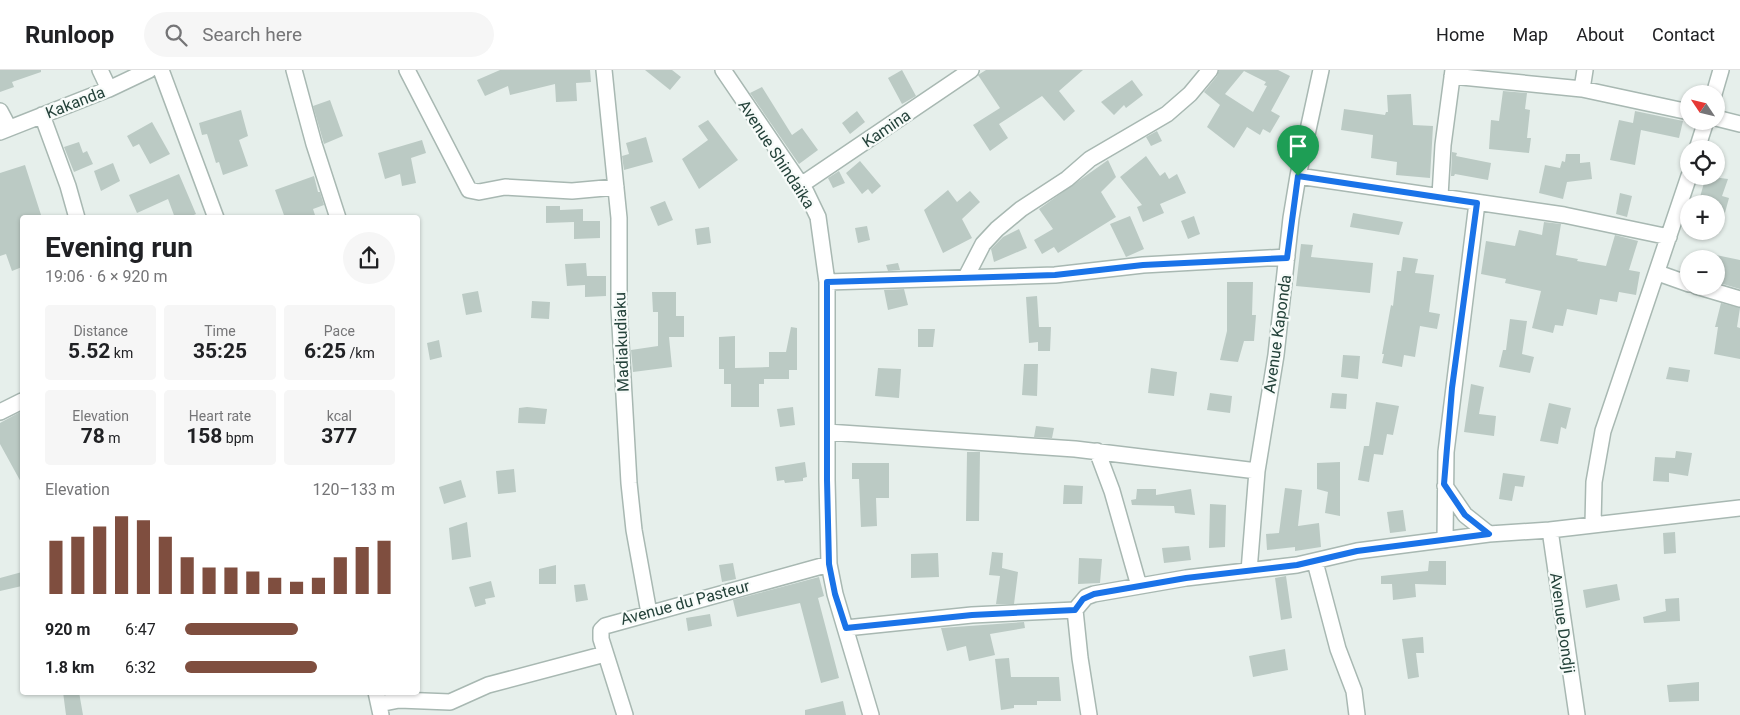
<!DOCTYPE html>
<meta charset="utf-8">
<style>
:root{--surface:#fff;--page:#f6f6f6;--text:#202124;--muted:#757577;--line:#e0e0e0;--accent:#7f4e3f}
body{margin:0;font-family:Roboto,sans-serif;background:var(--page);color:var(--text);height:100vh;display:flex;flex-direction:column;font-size:19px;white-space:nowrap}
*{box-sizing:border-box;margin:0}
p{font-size:16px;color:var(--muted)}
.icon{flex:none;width:28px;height:28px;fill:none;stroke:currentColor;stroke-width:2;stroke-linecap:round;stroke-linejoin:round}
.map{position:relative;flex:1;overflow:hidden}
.panel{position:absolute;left:20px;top:145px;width:400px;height:480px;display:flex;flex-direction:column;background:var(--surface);border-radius:5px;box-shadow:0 1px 4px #0004}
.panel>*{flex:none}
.needle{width:32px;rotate:305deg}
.buttons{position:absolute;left:1680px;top:15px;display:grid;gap:10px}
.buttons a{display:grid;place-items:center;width:45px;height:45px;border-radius:50%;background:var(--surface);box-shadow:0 1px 4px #0004;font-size:25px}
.pin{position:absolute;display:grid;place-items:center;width:42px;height:42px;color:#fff;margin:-51px -21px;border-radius:50% 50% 50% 0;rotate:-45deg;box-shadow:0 0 5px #0007}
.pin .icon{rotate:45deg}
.round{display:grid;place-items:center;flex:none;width:52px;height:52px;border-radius:26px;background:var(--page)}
.overview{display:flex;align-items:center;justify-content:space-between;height:85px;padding:0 25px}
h1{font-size:28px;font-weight:700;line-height:38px}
.stats{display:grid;grid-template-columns:repeat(3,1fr);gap:8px;height:85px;padding:5px 25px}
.stats div{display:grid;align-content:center;border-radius:5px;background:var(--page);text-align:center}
.stats b{font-size:21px;font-weight:700}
.stats small{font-size:14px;font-weight:400}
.stats p{font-size:14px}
.chart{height:140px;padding:10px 25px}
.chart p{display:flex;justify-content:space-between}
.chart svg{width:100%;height:90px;margin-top:5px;stroke:var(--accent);stroke-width:6}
ul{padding:0 25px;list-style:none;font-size:16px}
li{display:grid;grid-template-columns:80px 60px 1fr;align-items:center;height:38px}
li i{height:12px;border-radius:6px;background:var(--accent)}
header{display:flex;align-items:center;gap:30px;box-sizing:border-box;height:70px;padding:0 25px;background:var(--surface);border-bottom:1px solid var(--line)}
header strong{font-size:24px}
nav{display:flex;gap:28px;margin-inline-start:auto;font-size:18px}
.search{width:350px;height:45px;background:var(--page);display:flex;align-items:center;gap:12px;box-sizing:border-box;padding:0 18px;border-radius:28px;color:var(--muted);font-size:19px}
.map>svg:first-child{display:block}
</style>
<header>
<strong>Runloop</strong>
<div class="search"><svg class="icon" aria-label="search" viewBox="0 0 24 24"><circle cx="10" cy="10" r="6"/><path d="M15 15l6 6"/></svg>Search here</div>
<nav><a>Home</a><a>Map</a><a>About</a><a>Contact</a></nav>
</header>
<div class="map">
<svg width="1740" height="645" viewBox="0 0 1740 645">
<rect width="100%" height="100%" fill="#e6efeb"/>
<path fill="#bbcac4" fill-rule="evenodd" d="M0,0h41v2l-29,10 2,5 -14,5z
M500,0h90l1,12 -15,1 1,18 -21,1 -1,-18 -45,11 -2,-9 -23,10 -8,-16z
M645,0h27l9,7 -11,13z
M902,0l14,26 -14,8 -14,-26z
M986,0h97l-24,21 16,20 -11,10 -22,-25 -43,28 9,14 -18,13 -17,-26 27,-17 -22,-33z
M1219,0h59l12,6 -19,35 9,5 -10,17 -7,-4 -3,6 -13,-8 -13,21 -27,-21 13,-22 -16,-13 13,-16zM1244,1l22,11 -2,3 3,1 -14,26 -28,-18z
M1132,10l11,15 -17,13 -2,-3 -10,10 -13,-13z
M762,17l30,48 10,-7 16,22 -19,14 -49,-71z
M1503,21l24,2 -2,16 5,1 -3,28h4l-2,15 -40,-4 2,-29 8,1z
M1411,24l2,31 20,1 -3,52 -34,-3 1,-13 -26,-4 2,-23 -32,-5 3,-21 41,6 1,-3h2l-1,-17z
M330,30l13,36 -19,8 -11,-38z
M241,40l7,26 -9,4 9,26 -25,9 -4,-13 -3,1 -9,-29 -5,1 -3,-12z
M857,41l8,11 -15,12 -8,-11z
M1635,41l48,10 -4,17 -38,-8 -6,35 -25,-5 9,-40 14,3z
M708,50l30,40 -39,29 -17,-30 26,-19 -10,-14z
M152,52l18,32 -20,10 -11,-20 -6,3 -6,-11z
M1157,61l5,10 -11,5 -5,-9z
M646,67l7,25 -29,8 -2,-14 7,-2 -3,-11z
M422,70l4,13 -15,5 5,25 -14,3 -2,-12 -15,5 -7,-26z
M79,72l4,11 4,-2 6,13 -19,8 -10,-25z
M1452,82l5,1 -1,3 35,7 -3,17 -33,-6 -1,2h-3z
M1566,84h14v9l10,-1 2,17 -25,3 -4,17 -24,-6 6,-28 15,3 2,-7 3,1z
M1146,86l14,20 5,-4 4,7 8,-5 9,19 -26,11 4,9 -21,9 -6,-15 5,-2 -22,-28z
M1108,90l8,17 -15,15 15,25 -58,36 -4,-6 -12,7 -8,-14 19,-11 -14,-20z
M860,91l21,25 -9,8 -4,-5 -6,5 -16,-21z
M113,93l7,18 -19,10 -7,-20z
M25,95l17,53h-20v49l-10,4 -6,-17 -6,2v-83z
M839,101l6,12 -12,5 -5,-10z
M179,104l17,40 -9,4h-12l-7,-19 -31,14 -8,-18z
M314,106l4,16h2l4,13 -11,4 3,9h-31l-10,-28z
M1706,106l22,3 -6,17 7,2 -9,33h-4v-27h-18z
M948,120l9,12 13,-11 10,11 -18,17 10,19 -29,15 -19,-43z
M1620,123l12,3 -5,21 -11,-3z
M665,131l8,19 -15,6 -8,-19z
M546,136h14v4l23,-1v12h17v17l-26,1v-17l-28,1z
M1353,143l50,9 -4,13 -49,-8z
M1130,146l14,33 -18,8 -16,-33z
M1194,146l6,18 -12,5 -7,-18z
M1544,152l17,2 -5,31 22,4 -1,2 29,5 9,-31 23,6 -9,29 11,2 -4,23 -17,-3 -2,10 -17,-3 -3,16 -30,-6 -4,17 -8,-1 -2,8 -21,-5 9,-37 -36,-8 1,-4 -25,-5 5,-33 29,5 4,-16 23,5z
M867,156l3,14 -12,3 -3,-15z
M709,157l2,16 -14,2 -2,-16z
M1019,159l8,19 -33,14 -3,-13 12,-12z
M1301,174l12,1 -2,12 62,6 -3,30 -74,-7z
M1716,185l24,5v29l-24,-7z
M1403,187l15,2 -3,14 19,2 -5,37 11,2 -3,15 -17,-3 -5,31 -11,-2 -2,12 -20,-4 2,-9h-2l9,-49 2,1 4,-35h4z
M586,193l1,13h19v20l-21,1v-12l-18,1 -2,-22z
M898,193l2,7 -12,1 -2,-6z
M1227,212h26l-1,33h4l-2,26h-10l-6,21 -18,-2 7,-29z
M904,219l4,16 -20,5 -4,-20z
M478,221l4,21 -16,3 -4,-21z
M652,222h24v24h8v21h-15l3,30 -39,5 -2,-22 27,-4v-34h-5z
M1037,226l2,31h12l-1,24h-12v-9l-9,1 -3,-46z
M532,231l18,1 -1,17 -18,-1z
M1721,233l19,5 -3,19 3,1v31l-26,-5 4,-27h-3z
M1510,249l17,2 -5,33 12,3 -4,16 -31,-6 4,-17h3z
M791,257l6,1v42h-8v9h-25v5h-5v23h-28v-23h-7v-15h-5v-32l16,-1v32l34,-1v-15h17z
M918,259h17l-2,18h-15z
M439,270l3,17 -12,3 -3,-17z
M1343,285l17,1 -2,23 -17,-2z
M1024,294h14l-1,32 -15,-1z
M1669,297l21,3 -2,12 -22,-3z
M878,298l23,1 -2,29 -24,-2z
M1151,298l26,4 -3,24 -26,-3z
M1471,314l13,3 -5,27 17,2 -2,20 -30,-4z
M1210,323l22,3 -2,17 -23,-3z
M1332,323l15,1 -1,15 -16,-1z
M1376,332l23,4 -6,29 -6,-1 -4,21 -9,-1 -5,28 -11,-2 6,-34h5z
M1549,333l22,5 -5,21 -5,-2 -3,17 -18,-3z
M527,337l20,2 -2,15 -27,-1 1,-15z
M793,337l2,18 -15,2 -3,-18z
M22,341v73l-22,-40v-21z
M1036,356l18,2 -2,10 -18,-1z
M1676,381l16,2 -4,23 -19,-3v9l-16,-1 2,-24 20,1z
M967,382h13l-1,69h-13z
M805,392l2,15 -4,1v3l-18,2 -1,-3 -7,1 -2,-14z
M1340,392v54l-15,-3 3,-21 -11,-3v-26z
M852,393h37v35h-13l1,28 -16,1 -2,-48h-7z
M514,399l2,23 -18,2 -2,-23z
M1503,403l22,3 -2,11 -8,-1 -3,15 -13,-2z
M461,410l5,17 -22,7 -5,-17z
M1064,415l19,1 -1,18h-19z
M1285,418l17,2 -4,36 21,-3 2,24 -26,4v-4l-28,3 -1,-16 13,-1z
M1137,419h19v6l35,-6 4,26 -20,-2 -1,-7 -42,-1 -1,-5 5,-1z
M1210,434l16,1 -1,42 -16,1z
M1403,440l3,21 -16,2 -3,-21z
M467,452l4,35 -19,3 -3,-32z
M1675,462l1,21 -12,1 -1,-21z
M1189,476l2,14 -27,3 -2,-15z
M992,482l11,1 -1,15 16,4 -4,32h-18l4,-28 -11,-1z
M938,483l1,24 -28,1v-24z
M1079,488l23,1 -2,24 -22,1z
M1429,491h17v24l-31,-1 1,13 -23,3 -1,-16h-11v-8l47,-5z
M733,493l3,16 -14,3 -3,-17z
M556,495v19h-17v-15z
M22,502v14l-22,5v-13z
M1286,506l6,42 -11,2 -6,-42z
M819,507l5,19 -6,2 21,80 -18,5 -21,-80 -63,14 -4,-17z
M491,511l4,16 -10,2 1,5 -11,3 -6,-20z
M585,514l3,16 -12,2 -2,-17z
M1617,514l3,16 -34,8 -3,-18z
M1679,528l1,23 -36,2 -1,-6 23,-6 -1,-12z
M710,544l2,12 -24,5 -2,-13z
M1024,552l1,6 -35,6 5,21 -26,6 -3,-15 -19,5 -6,-23z
M1423,567l1,16h-8l3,24 -11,2 -6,-40z
M1285,579l3,21 -35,7 -4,-21z
M1009,588l2,19h48l2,24h-24v4h-23v3l-13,2 -6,-51z
M1699,612v19l-30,1 -2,-17z
M63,622h16l4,23h-17z
M843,631l3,14h-41v-5z"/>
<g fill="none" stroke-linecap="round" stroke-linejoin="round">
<g stroke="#a8b8b2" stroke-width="18">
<path id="minor" d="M100,0l9,19
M161,0l55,148
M294,0l20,74 24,74
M407,0l62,120 10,2 26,-5 67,4 44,-4
M604,0l15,148v90l10,175 5,47 15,83
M723,0l83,122 12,25 9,65v198l2,84 6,30 36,121
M1452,6l130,13 107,23
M1582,19l3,-19
M1714,24l7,-24
M0,41l9,17
M42,45l26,71 9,32
M1716,48l24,6
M0,62l109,-43 40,-19
M1697,79l9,-28
M1298,106l266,39 105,22
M801,115l170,-115
M1440,126l3,-51 10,-75
M1658,203l31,11
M966,207l17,-33 14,-15 24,-20 46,-30 23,-20 77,-45 23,-20 20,-24
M827,212l228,-7 88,-10 144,-8
M1696,216l44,13
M0,342l22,-11
M827,362l248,17 182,22
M1097,381l15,40 27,95
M1445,416l20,29 24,19
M1593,454l1,-42 9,-51 86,-255
M1550,460l27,185
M1445,470l1,-88 31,-249
M1315,492l23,87 16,42 3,24
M1249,501l8,-100 19,-116 15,-137 7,-42 23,-106
M1075,540l5,48 9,57
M846,558l126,-13 103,-5 11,-13 8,-3 92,-16 111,-13 60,-14 132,-17 61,-4 190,-22
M376,622l5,23
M379,634l20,-4 51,2 38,-17 117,-31
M625,645l-24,-76v-9l4,-4 224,-62"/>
</g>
<use href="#minor" stroke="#fff" stroke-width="15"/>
</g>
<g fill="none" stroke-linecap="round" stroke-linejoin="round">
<g stroke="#fff" stroke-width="10">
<path id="route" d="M1298,106l179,27 -25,185 -8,96 21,31 24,19 -132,17 -60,14 -111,13 -92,16 -11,5 -8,11 -103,5 -126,13 -11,-34 -6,-30 -2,-84v-198l228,-7 88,-10 144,-7z"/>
</g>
<use href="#route" stroke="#1a73e8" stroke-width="6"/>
</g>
<g text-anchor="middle" stroke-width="4.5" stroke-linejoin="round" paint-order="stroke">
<g font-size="16" fill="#24423a" stroke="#f7fbf9">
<text transform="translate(75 32) rotate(-21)" y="6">Kakanda</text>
<text transform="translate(886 58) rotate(-34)" y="6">Kamina</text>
<text transform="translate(777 84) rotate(57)" y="6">Avenue Shindaïka</text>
<text transform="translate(1277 264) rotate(-82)" y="6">Avenue Kaponda</text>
<text transform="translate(621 272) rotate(-92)" y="6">Madiakudiaku</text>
<text transform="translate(685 532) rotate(-15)" y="6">Avenue du Pasteur</text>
<text transform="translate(1563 553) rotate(82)" y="6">Avenue Dondji</text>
</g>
</g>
</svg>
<div class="buttons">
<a><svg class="needle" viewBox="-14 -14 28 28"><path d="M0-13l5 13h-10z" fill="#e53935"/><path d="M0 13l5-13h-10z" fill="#757577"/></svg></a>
<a><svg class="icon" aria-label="locate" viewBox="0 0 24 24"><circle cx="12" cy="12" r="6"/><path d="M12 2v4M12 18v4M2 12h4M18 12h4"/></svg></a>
<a>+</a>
<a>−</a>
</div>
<div class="pin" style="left:1298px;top:106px;background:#1e9e55"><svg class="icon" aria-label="arrive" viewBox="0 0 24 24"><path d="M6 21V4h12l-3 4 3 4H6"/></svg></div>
<section class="panel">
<div class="overview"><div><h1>Evening run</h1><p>19:06 · 6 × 920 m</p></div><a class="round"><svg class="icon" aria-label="share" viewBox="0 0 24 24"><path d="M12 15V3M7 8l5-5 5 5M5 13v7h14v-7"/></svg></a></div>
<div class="stats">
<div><p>Distance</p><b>5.52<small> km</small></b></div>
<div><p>Time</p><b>35:25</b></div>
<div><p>Pace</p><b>6:25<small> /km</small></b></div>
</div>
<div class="stats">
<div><p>Elevation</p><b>78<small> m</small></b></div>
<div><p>Heart rate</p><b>158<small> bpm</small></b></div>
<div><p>kcal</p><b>377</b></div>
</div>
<div class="chart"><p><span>Elevation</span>120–133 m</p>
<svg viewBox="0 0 160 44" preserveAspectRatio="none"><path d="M5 44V18M15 44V16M25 44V11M35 44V6M45 44V8M55 44V16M65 44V26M75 44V31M85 44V31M95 44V33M105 44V36M115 44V38M125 44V36M135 44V26M145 44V21M155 44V18"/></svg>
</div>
<ul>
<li><b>920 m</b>6:47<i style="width:54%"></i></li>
<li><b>1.8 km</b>6:32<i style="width:63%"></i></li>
</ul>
</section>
</div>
